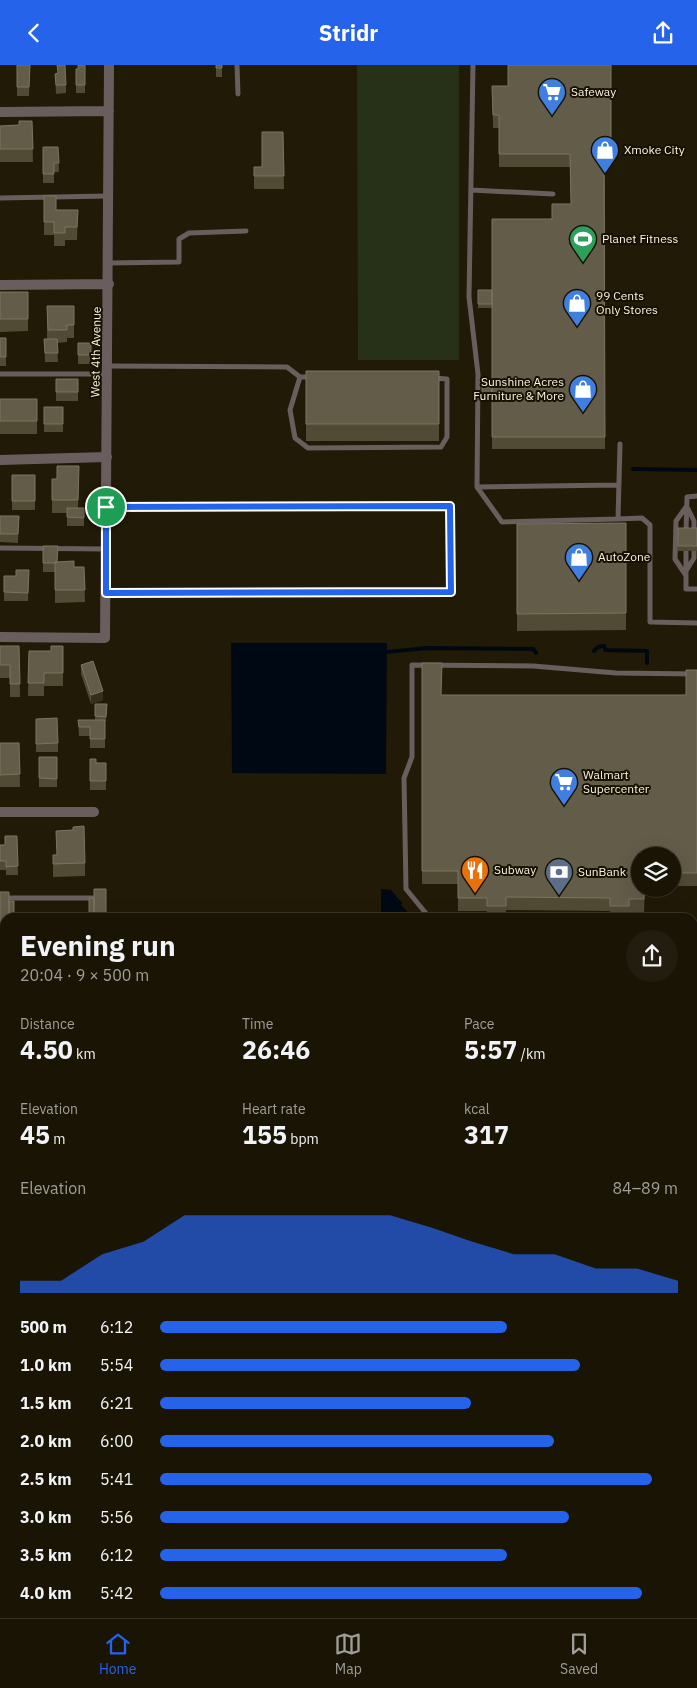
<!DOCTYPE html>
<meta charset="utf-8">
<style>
:root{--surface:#191404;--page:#221d0e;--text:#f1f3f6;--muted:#9f9e9a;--line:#373326;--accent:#2563eb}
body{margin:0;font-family:"IBM Plex Sans",sans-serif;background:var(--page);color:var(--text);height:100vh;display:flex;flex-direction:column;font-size:19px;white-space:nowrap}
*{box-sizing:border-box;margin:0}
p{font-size:16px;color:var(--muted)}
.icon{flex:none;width:28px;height:28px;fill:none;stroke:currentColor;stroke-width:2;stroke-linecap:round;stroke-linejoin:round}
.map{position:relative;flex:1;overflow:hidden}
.details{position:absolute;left:0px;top:848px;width:698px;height:706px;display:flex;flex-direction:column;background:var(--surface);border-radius:15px 15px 0 0;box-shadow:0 5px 20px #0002,0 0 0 1px var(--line)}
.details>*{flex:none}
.fabs{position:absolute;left:631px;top:782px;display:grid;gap:10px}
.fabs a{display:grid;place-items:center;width:50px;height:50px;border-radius:50%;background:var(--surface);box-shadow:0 5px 20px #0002,0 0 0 1px var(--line);font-size:25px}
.pin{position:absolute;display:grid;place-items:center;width:42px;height:42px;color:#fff;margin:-21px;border:2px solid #fff;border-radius:50%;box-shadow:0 1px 5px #0007}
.round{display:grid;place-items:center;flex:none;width:52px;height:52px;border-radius:26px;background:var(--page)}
.headline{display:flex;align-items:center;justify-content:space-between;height:85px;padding:0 20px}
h1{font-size:28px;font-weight:700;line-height:38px}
.figures{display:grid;grid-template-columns:repeat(3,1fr);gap:8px;height:85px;padding:5px 20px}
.figures div{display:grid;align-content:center}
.figures b{font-size:25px;font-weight:700}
.figures small{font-size:14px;font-weight:400}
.figures p{font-size:14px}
.chart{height:140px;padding:10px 20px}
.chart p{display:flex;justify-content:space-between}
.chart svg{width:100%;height:90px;margin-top:5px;fill:var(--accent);opacity:.7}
ul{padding:0 20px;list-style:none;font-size:16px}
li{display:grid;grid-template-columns:80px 60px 1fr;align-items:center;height:38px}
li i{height:12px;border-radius:6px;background:var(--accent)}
header{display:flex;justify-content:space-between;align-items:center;height:65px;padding:0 20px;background:var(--accent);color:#fff;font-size:22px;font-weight:700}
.tabs{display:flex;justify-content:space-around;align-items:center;height:70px;border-top:1px solid var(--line);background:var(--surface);font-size:14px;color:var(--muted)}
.tabs a{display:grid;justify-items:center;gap:2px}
.tabs .active{color:var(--accent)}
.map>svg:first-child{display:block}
</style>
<header><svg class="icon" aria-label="back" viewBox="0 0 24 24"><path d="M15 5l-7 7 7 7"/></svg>Stridr<svg class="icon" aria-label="share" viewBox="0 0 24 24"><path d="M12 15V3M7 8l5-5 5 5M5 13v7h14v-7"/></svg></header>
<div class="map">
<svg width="697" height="1553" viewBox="0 0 697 1553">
<rect width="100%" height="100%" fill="#211a06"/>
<path fill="#273118" d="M357,0h102v295h-101z"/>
<path fill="#000913" d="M231,578h156l-1,131 -154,-1z
M381,824l10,1 11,13 -1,2 12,12h-32z"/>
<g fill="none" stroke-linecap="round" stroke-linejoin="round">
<path stroke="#000913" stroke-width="4" d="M633,404l64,1
M605,585l42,1v12
M594,586l4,-4 6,-1 2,4
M387,587l40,-4 106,1 3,4"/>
<path stroke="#6a5d5e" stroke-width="5" d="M237,0l1,29
M473,0l-4,232 9,77 -1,113 25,35 116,-3 2,-75
M471,125l82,4
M0,133l108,-2
M109,198l70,-1v-23l10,-6 57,-2
M108,301l179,1 13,10h12
M0,309h107
M300,312l-10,33 5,28 13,10 133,-1 6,-10v-58l-14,-1
M477,422l140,-2
M687,442l7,14v11
M618,454l24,-1 8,7v97l47,1
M686,467l1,-35 10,-1
M0,483l106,1
M686,486v38h11
M686,506l8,-13v-7
M685,509l-10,-15 1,-38 10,-14
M106,528l345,-1 -1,-86 -343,1
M0,833h100
M429,852l-23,-28 -2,-111 8,-21v-92l121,1 83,7 81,1
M692,887l5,5
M0,976h5
M0,1060h5
M0,1147h5
M692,1184h5
M0,1221h5
M692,1369h5"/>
<path stroke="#6a5d5e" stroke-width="10" d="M0,47l109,-1
M0,220l109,-1
M0,395l107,-3
M0,572l105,1 4,-573
M0,747h94
M0,923h5
M0,1275h5
M344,1549v4"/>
<path stroke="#988485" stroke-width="12" d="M692,1271h5"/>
</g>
<path fill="#514a35" d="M17,0h13l-1,31h-12z
M85,0v28h-9v-24h2z
M216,0h6v12h-6z
M611,0v102h-6v282h-113v-230h60l19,-15 -1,-37h-71v-39h-6l-1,-42h16z
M55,9l11,11v8l-10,1z
M32,56l1,41h-33v-36l19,-1z
M283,67l1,57h-30v-22h8z
M43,82h15l1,25h-5v11h-11z
M44,131l12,14h22l-1,30h-12v6h-11v-11h-10z
M478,225h14v18h-14z
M0,227h28v39l-28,1z
M47,241h27v32h-7v4l-10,1 1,19h-13l-1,-23h3z
M0,273h6v28h-6z
M78,278h13v21h-13z
M306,306h133v70h-133z
M56,314h22v22h-22z
M482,317h10v17h-10z
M0,334h37v35h-37z
M44,342h19v25h-19z
M79,401l-1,42h6v18h-17v-13h-15v-34h5z
M12,410l23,26v9h-23z
M0,451h19l-1,27 -18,-1z
M626,458v107l-109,1v-107z
M678,463h19v23h-19z
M43,481l14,16 17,5h10l1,35 -30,1v-31h-12z
M29,505l-1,31h-24v-25h12z
M0,581h19l1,51h-10v-19h-10z
M63,581v40h-19v10h-16l1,-45h22z
M422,598l19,32h245l11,-25v216h-25v-30h-32l5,33 -1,23h-15v5h-19v-6l-104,-1v7h-19v-6h-29v-27h-36z
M81,600l22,35 -12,4 -10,-30z
M95,639h12l-1,17h-1v27h-15v-12h-11l-1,-16h17z
M36,654l22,24v9h-22z
M0,678h19l1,44h-20z
M39,692h18v30h-18z
M90,694l6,4h10v27h-16z
M56,766l29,32v13l-32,1v-22h4z
M17,771l1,39h-12v-5h-6v-25h5z
M0,827l5,25v53h-5z
M1,933h4v35h-5z
M1,1012h4v38h-4z
M0,1229h5v16h-5z
M694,1329h3v37l-3,-24z
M0,1373h5v41h-5z
M0,1501h5v31h-5z
M192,1549h10v2h-10z"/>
<path fill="#362f1a" d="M103,626v9l-12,4v-9z"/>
<path fill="#635c48" stroke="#7a7461" d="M17,0h13l-1,22h-12z
M57,0h8l1,20h-10l-1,-11 3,-1z
M78,0h7v20h-9v-16h2z
M216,0h6v3h-6z
M508,0h103v89h-7l1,283h-113v-218h60v-15h19l-1,-50h-71v-39h-6l-1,-29h16z
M19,56h13l1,28h-33v-23l19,-1z
M262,67h21l1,44h-30v-9h8z
M43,82h15l1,16h-5v11h-11z
M44,131h12v14h22l-1,17h-12v6h-11v-11h-10z
M478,225h14v14h-14z
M0,227h28v27h-28z
M47,241h27v19h-7v5h-19z
M0,273h6v19h-6z
M44,274h13l1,14h-13z
M78,278h13v12h-13z
M306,306h133v53h-133z
M56,314h22v13h-22z
M482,317h10v12h-10z
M0,334h37v22h-37z
M44,342h19v17h-19z
M57,401h22l-1,34h-26v-21h5z
M12,410h23v26h-23z
M67,443h17v10l-17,-1z
M0,451h19l-1,18h-18z
M626,458v90l-109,1v-90z
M678,463h19v18h-19z
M43,481h15l-1,16h-2v1h-12z
M74,496v6h10l1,23h-30v-28z
M16,505h13l-1,23 -24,-1v-16h12z
M0,581h19l1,38h-10v-19h-10z
M51,581h12v27h-19v10h-16l1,-32h22z
M93,596l10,30 -12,4 -10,-30z
M422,598h20l-1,32h245v-25h11v203h-25v-17h-32v33h4v10h-15v7h-19v-8l-104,-1v9h-19v-8h-29v-27h-36z
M95,639h12l-1,13 -11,-1z
M57,653l1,25 -22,1v-25z
M78,655h27v19h-15v-12h-11z
M0,678h19l1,31 -20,1z
M39,692h18v22l-18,-1z
M90,694h6v4h10v18h-16z
M84,761l1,37 -32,1v-9h4l-1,-24 17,-1v-3z
M5,771h12l1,30 -12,1v-6h-6v-16h5z
M94,824h12v28h-12z
M0,827h9v25h-4v40h-5z
M89,833h5v19h-5z
M9,836h5v16h-5z
M1,933h4v26h-5z
M1,1012h4v29h-4z
M0,1062h1v28h-1z
M0,1229h5v7h-5z
M694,1329h3v25z
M0,1373h5v29h-5z
M0,1501h5v18h-5z"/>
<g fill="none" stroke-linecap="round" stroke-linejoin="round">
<g stroke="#fff" stroke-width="10">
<path id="route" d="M450,441l1,86 -345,1v-86z"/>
</g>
<use href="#route" stroke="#2563eb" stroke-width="6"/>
</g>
<defs>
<g id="supermarket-pin" transform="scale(1.4375)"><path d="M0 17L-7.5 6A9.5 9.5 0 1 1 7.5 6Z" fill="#3f7fe0" stroke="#171100"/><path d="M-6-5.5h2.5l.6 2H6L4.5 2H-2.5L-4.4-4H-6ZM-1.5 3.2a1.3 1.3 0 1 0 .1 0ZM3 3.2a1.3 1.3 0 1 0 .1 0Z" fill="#fff"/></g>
<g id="shop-pin" transform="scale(1.4375)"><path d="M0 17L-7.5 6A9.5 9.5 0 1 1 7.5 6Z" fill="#3f7fe0" stroke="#171100"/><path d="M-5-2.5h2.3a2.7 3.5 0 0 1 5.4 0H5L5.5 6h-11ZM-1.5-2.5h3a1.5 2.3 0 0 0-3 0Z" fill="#fff"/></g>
<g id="stadium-pin" transform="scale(1.4375)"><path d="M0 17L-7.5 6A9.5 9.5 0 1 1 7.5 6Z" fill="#2e9e5b" stroke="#171100"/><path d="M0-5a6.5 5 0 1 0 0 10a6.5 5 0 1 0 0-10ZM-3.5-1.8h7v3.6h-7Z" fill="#fff"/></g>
<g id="restaurant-pin" transform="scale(1.4375)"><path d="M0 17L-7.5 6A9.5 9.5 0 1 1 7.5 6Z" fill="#e8710a" stroke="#171100"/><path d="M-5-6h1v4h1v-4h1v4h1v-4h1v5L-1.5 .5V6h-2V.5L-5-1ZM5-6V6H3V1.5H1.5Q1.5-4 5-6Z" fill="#fff"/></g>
<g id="bank-pin" transform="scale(1.4375)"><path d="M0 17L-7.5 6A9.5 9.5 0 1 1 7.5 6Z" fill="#5c6f8a" stroke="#171100"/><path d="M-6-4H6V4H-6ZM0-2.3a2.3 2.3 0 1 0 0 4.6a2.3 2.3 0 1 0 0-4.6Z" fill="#fff"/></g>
</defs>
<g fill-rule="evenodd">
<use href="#supermarket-pin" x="552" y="27"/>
<use href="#shop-pin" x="605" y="85"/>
<use href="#stadium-pin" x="583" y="174"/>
<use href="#shop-pin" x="577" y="238"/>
<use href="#shop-pin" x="583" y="324"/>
<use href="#shop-pin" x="579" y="492"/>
<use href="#supermarket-pin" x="564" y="717"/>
<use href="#restaurant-pin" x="475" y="805"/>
<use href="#bank-pin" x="559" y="807"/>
</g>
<g text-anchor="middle" stroke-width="4" stroke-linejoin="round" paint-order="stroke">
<g font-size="12" fill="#f8f3e6" stroke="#171100" text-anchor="start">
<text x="571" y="31">Safeway</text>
<text x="624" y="89">Xmoke City</text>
<text x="602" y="178">Planet Fitness</text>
<text x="596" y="235">99 Cents<tspan x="596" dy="14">Only Stores</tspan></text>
<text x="564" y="321" text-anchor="end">Sunshine Acres<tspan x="564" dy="14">Furniture &amp; More</tspan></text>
<text x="598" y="496">AutoZone</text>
<text x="583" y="714">Walmart<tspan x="583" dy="14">Supercenter</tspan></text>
<text x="494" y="809">Subway</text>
<text x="578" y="811">SunBank</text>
</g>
<g font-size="12" fill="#f8f3e6" stroke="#171100">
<text transform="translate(96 287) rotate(-89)" y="4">West 4th Avenue</text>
</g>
</g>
</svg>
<div class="fabs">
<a><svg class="icon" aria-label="layers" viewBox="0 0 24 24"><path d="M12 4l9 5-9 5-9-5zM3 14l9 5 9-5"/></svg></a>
</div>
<div class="pin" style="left:106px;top:442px;background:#1e9e55"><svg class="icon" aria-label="arrive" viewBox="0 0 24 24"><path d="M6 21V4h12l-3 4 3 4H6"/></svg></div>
<section class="details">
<div class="headline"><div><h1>Evening run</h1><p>20:04 · 9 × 500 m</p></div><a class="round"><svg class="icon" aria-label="share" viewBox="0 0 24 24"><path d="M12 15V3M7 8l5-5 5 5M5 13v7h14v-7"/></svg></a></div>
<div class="figures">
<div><p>Distance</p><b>4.50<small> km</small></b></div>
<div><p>Time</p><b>26:46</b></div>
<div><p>Pace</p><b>5:57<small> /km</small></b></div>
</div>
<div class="figures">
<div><p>Elevation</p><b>45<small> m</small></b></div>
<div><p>Heart rate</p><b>155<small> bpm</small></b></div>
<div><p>kcal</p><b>317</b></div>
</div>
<div class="chart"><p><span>Elevation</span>84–89 m</p>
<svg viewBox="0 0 160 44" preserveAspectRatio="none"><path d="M0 44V38L10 38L20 25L30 19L40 6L50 6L60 6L70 6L80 6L90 6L100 12L110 19L120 25L130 25L140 32L150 32L160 38V44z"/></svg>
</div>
<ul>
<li><b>500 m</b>6:12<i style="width:67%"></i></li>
<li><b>1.0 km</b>5:54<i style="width:81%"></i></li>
<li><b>1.5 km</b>6:21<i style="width:60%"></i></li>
<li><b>2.0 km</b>6:00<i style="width:76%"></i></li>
<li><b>2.5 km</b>5:41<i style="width:95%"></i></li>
<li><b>3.0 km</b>5:56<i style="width:79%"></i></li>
<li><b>3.5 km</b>6:12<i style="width:67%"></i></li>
<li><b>4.0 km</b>5:42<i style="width:93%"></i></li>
</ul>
</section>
</div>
<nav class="tabs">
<a class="active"><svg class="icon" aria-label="home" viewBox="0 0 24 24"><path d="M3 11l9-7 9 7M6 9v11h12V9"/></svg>Home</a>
<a><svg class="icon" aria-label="map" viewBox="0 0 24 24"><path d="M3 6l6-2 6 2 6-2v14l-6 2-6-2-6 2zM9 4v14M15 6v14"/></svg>Map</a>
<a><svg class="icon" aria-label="saved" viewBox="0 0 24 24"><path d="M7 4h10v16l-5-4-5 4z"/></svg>Saved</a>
</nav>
